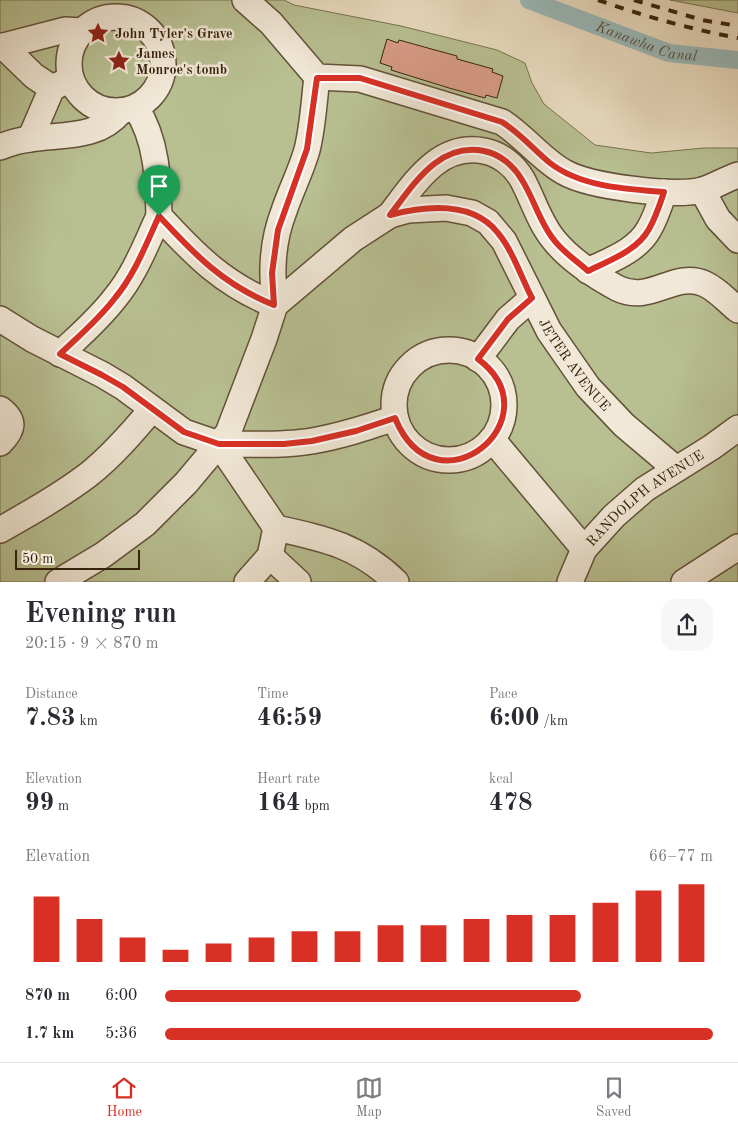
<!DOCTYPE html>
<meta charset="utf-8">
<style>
:root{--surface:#fff;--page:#f7f7f7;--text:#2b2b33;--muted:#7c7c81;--line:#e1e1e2;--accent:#d93025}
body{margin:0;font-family:"Old Standard TT",serif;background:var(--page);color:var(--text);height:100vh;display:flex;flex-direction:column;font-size:19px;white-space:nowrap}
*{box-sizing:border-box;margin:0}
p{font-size:16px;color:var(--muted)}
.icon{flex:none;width:28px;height:28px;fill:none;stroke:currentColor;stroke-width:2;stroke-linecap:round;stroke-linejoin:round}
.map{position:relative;height:582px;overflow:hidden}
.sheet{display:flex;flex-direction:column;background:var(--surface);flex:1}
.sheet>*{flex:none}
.scale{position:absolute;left:15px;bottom:12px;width:125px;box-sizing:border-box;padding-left:5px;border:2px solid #38230c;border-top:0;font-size:14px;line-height:18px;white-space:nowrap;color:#38230c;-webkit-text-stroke:4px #f1e8d7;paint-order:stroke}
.pin{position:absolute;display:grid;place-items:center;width:42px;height:42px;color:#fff;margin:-51px -21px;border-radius:50% 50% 50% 0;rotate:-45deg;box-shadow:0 0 5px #0007}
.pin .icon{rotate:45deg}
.round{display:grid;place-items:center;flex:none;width:52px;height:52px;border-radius:15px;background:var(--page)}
.head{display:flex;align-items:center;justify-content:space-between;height:85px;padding:0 25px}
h1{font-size:28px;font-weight:700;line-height:38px}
.stats{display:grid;grid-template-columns:repeat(3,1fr);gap:8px;height:85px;padding:5px 25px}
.stats div{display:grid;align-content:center}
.stats b{font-size:25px;font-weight:700}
.stats small{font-size:14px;font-weight:400}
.stats p{font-size:14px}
.chart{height:140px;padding:10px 25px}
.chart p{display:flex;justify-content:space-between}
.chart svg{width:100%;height:90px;margin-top:5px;stroke:var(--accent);stroke-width:6}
ul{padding:0 25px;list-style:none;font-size:16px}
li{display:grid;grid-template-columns:80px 60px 1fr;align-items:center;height:38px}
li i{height:12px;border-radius:6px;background:var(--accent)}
.dock{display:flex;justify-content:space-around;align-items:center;height:70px;border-top:1px solid var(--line);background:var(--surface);font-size:14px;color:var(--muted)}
.dock a{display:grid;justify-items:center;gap:2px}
.dock .selected{color:var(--accent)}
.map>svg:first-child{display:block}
</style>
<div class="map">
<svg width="738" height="582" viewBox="0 0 738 582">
<rect width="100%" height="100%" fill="#eadcc1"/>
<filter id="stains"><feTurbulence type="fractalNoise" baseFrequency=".004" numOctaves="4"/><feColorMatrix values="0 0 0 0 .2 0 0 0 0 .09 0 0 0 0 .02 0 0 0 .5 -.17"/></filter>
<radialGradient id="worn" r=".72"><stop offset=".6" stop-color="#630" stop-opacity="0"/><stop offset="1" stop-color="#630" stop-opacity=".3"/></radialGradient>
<path fill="#b8c092" stroke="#78724f" d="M0,0h284l10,5 107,21 96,24 28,13 7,20 12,21 51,41 56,8 53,-5h34v434h-738z
M670,0h68v13z"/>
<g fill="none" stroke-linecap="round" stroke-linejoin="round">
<path stroke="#9ababb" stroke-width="18" id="s1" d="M529,0l140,53 69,7"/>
</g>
<path fill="#d99c87" stroke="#38230c" d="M387,39l11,4 1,-3 36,10 22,6v3l36,10 -1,3 11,4 -6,22 -11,-3 -1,3 -36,-10 -58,-18 1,-3 -12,-4z"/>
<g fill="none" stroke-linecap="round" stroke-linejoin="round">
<g stroke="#645139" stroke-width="28">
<g id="minor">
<path d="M245,0l26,23 46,54 43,2 142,43c23,15 40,38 62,50 26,15 110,25 139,18 12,-4 23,-11 35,-15"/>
<circle cx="116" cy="64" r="47"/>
<path d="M3,46l31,30 18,12"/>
<path d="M0,47l65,-17 16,1"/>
<path d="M136,108c21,32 22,70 23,108 36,39 65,69 116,89 -4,-33 -3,-63 9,-94 7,-21 17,-40 23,-61 6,-24 7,-49 10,-73"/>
<path d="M30,139l22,-51 19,-9"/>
<path d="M0,147c10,-4 20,-7 30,-8 33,-5 68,0 91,-28"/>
<path d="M702,190l16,29 20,21"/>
<path d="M390,215c24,-31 49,-73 94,-64 16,3 30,14 38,28 11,20 17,43 32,61 16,20 41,36 63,48 34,17 57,-18 88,-4 13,6 22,17 33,26"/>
<path d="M588,271c22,-11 49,-20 61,-42 7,-12 11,-25 15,-37"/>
<path d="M0,319l32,20 71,36 20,12 61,45 35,12 57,84c50,11 83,18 120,54"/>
<circle cx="449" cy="405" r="55"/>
<path d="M60,354c19,-18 39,-35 55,-56 20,-24 31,-54 44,-82"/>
<path d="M478,359l30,-40 24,-21"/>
<path d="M0,409c16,12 13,21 0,34"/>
<path d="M492,439l92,110"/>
<path d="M219,444c31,0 63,2 93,-3 29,-5 56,-14 83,-23"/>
<path d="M0,530c30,-17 60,-34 88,-55 24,-19 44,-42 64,-66"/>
<path d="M270,556l28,26"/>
<path id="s2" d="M58,582l45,-27 42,-31 41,-41 42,-50 36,-94 11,-34 78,-66 37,-24 18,-5 38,-2 26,5 16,9 16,19 45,90 39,56 36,38 52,44"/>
<path d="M247,582l23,-26 6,-28"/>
<path id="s3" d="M570,582l14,-33 30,-33 31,-27 67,-42 26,-19"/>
<path d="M684,582l54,-35"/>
</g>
</g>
<use href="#minor" stroke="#f1e8d7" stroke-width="25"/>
<path stroke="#38230c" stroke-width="4" stroke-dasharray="9 9" stroke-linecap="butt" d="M598,0c46,16 92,29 140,38
M634,0l68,20 36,6"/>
</g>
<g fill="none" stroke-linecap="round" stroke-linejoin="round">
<g stroke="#fff" stroke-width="10">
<path id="route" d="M317,78h43l142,44c19,12 31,27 48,41 31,24 76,26 114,29 -4,12 -8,25 -15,37 -12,22 -39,31 -61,42 -11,-10 -25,-19 -34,-31 -14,-17 -20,-41 -32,-60 -8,-14 -22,-26 -38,-29 -45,-9 -70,33 -94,64 35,-9 82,-15 108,18 15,18 23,44 34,65l-24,21 -30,40c79,59 -42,159 -83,59l-39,13 -44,10 -28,3h-65l-35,-12 -61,-45 -21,-12 -42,-21c19,-18 39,-35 55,-56 20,-24 31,-54 44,-82 36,39 65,69 115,89l-2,-32 6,-43 29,-81z"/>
</g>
<use href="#route" stroke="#d93025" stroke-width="6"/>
</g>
<defs>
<g id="sight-bare" transform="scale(1.725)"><path d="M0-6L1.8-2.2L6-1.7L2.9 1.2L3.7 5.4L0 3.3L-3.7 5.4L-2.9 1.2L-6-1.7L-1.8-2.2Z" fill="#8f2418" stroke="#f1e8d7" stroke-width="2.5" paint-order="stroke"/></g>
</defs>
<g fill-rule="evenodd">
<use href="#sight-bare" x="98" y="33"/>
<use href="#sight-bare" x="119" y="61"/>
</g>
<g text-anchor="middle" stroke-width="5" stroke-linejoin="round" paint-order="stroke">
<g font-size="14" font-weight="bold" fill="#38230c" stroke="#f1e8d7" text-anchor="start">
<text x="115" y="38">John Tyler's Grave</text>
<text x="136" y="58">James<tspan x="136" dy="16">Monroe's tomb</tspan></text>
</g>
<g font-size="14" fill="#38230c" stroke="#f1e8d7">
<text dy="5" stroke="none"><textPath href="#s2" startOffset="780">JETER AVENUE</textPath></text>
<text dy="5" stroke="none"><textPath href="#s3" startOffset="116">RANDOLPH AVENUE</textPath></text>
</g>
<g font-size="15" font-style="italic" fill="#555041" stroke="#f1e8d7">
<text dy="5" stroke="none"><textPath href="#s1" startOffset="125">Kanawha Canal</textPath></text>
</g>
</g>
<rect width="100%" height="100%" filter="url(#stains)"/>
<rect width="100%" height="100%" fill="url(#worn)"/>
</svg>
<div class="scale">50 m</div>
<div class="pin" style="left:159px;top:216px;background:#1e9e55"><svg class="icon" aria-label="arrive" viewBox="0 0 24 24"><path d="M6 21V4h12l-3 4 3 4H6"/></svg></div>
</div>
<section class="sheet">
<div class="head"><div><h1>Evening run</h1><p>20:15 · 9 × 870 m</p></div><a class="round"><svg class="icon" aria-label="share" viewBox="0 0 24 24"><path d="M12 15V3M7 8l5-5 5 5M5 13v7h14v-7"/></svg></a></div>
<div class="stats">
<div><p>Distance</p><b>7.83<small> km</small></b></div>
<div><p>Time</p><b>46:59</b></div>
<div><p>Pace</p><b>6:00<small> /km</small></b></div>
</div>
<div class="stats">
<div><p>Elevation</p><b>99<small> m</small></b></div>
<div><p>Heart rate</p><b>164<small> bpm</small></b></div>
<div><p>kcal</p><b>478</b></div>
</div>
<div class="chart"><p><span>Elevation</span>66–77 m</p>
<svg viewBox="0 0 160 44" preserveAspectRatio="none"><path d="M5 44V12M15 44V23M25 44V32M35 44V38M45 44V35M55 44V32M65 44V29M75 44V29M85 44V26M95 44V26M105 44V23M115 44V21M125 44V21M135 44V15M145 44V9M155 44V6"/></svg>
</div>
<ul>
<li><b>870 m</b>6:00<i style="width:76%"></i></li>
<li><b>1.7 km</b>5:36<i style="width:100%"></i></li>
</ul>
</section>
<nav class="dock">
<a class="selected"><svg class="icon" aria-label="home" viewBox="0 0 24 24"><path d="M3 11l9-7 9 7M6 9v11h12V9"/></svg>Home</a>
<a><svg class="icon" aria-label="map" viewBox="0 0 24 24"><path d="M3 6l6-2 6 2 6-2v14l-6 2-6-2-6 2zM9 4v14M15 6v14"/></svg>Map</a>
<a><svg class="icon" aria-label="saved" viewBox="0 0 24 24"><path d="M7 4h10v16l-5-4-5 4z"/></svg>Saved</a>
</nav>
